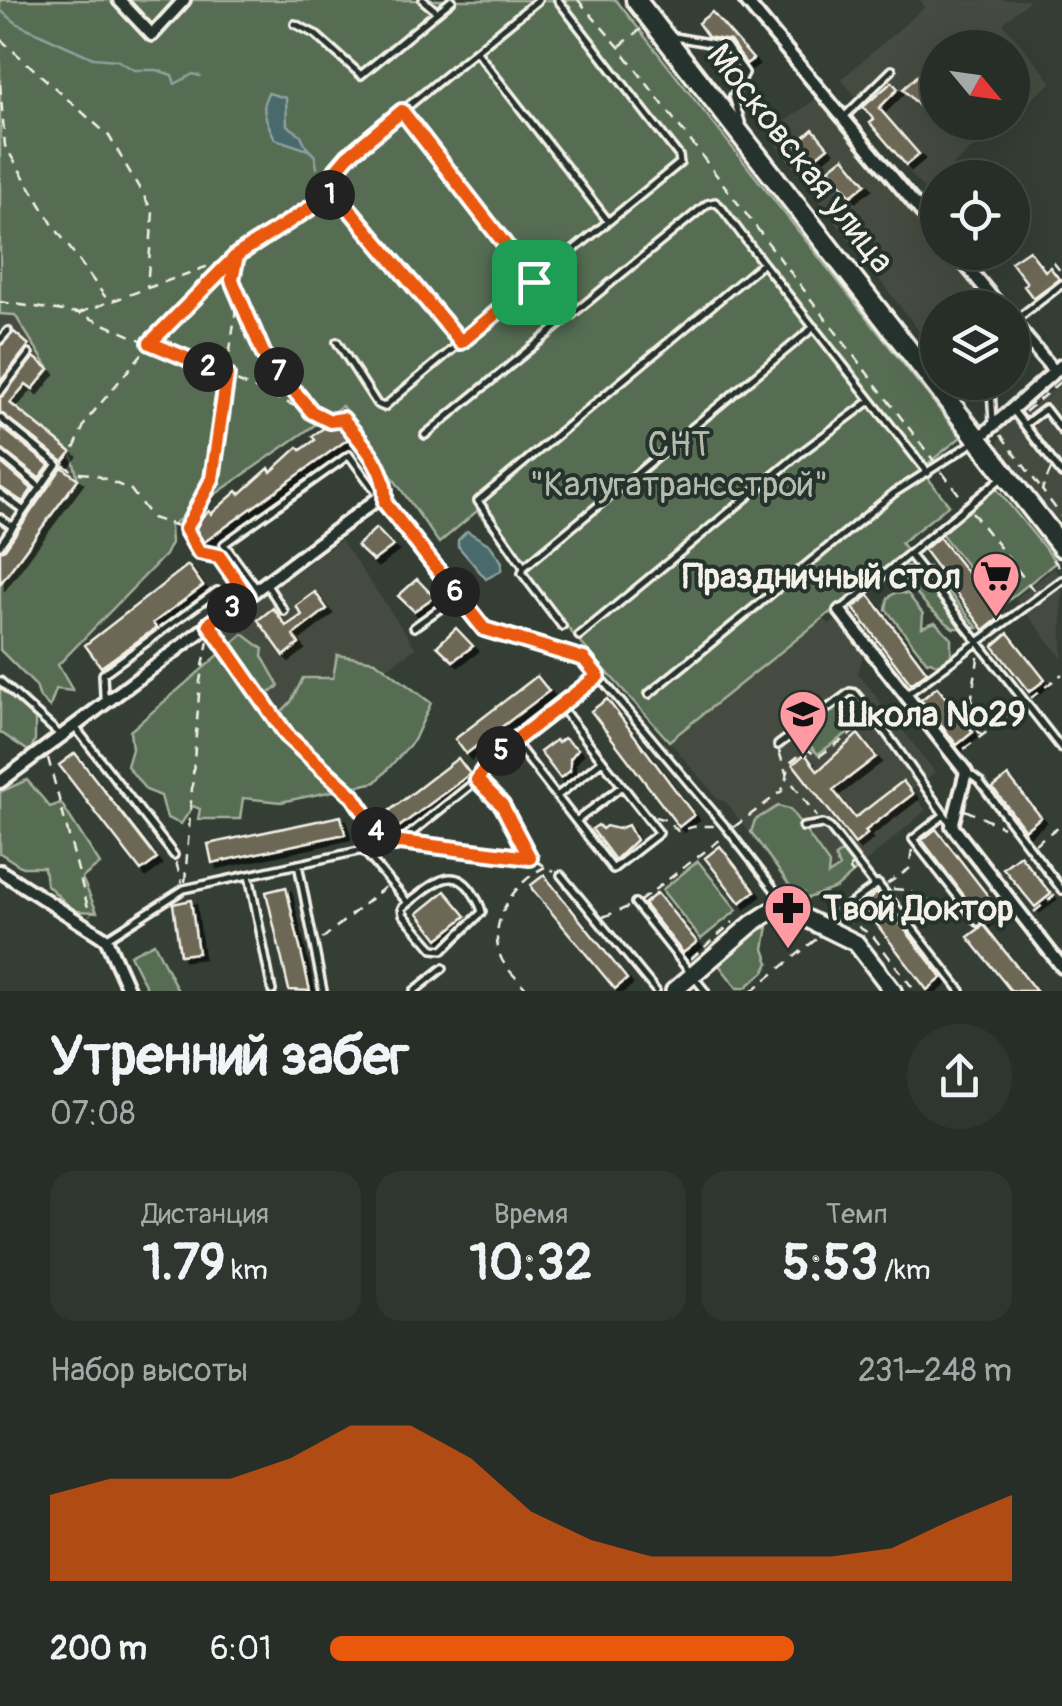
<!DOCTYPE html>
<html lang="ru">
<meta charset="utf-8">
<style>
:root{--surface:#272e28;--page:#2f3630;--text:#f1f3f6;--muted:#a4a8a8;--line:#434a45;--accent:#ea580c}
body{margin:0;font-family:Pangolin,sans-serif;background:var(--page);color:var(--text);height:100vh;display:flex;flex-direction:column;font-size:38px;white-space:nowrap}
*{box-sizing:border-box;margin:0}
p{font-size:32px;color:var(--muted)}
.icon{flex:none;width:55px;height:55px;fill:none;stroke:currentColor;stroke-width:2;stroke-linecap:round;stroke-linejoin:round}
.map{position:relative;height:991px;overflow:hidden}
.sheet{display:flex;flex-direction:column;background:var(--surface);flex:1}
.sheet>*{flex:none}
.needle{width:65px;rotate:119deg}
.controls{position:absolute;left:920px;top:30px;display:grid;gap:20px}
.controls a{display:grid;place-items:center;width:110px;height:110px;border-radius:50%;background:var(--surface);box-shadow:0 10px 40px #0002,0 0 0 2px var(--line);font-size:50px}
.pin{position:absolute;display:grid;place-items:center;width:85px;height:85px;color:#fff;margin:-42px;border-radius:20px;box-shadow:0 5px 15px #0006}
.km{position:absolute;width:50px;height:50px;margin:-25px;border-radius:50%;background:#222;color:#fff;font-size:28px;line-height:50px;text-align:center}
.round{display:grid;place-items:center;flex:none;width:105px;height:105px;border-radius:52px;background:var(--page)}
.summary{display:flex;align-items:center;justify-content:space-between;height:170px;padding:0 50px}
h1{font-size:55px;font-weight:700;line-height:75px}
.figures{display:grid;grid-template-columns:repeat(3,1fr);gap:15px;height:170px;padding:10px 50px}
.figures div{display:grid;align-content:center;border-radius:25px;background:var(--page);text-align:center}
.figures b{font-size:50px;font-weight:700}
.figures small{font-size:28px;font-weight:400}
.figures p{font-size:28px}
.chart{height:280px;padding:20px 50px}
.chart p{display:flex;justify-content:space-between}
.chart svg{width:100%;height:180px;margin-top:10px;fill:var(--accent);opacity:.7}
ul{padding:0 50px;list-style:none;font-size:32px}
li{display:grid;grid-template-columns:160px 120px 1fr;align-items:center;height:75px}
li i{height:25px;border-radius:12px;background:var(--accent)}
.map>svg:first-child{display:block}
</style>
<div class="map">
<svg width="1062" height="991" viewBox="0 0 1062 991">
<defs>
<filter id="shadow"><feDropShadow dx="5" dy="5" stdDeviation="0" flood-color="#0009"/></filter>
</defs>
<rect width="100%" height="100%" fill="#343e35"/>
<filter id="ink" filterUnits="userSpaceOnUse"><feTurbulence type="fractalNoise" baseFrequency=".01" numOctaves="2"/><feDisplacementMap in="SourceGraphic" scale="20" xChannelSelector="R" yChannelSelector="G"/><feConvolveMatrix kernelMatrix="1 2 1 2 8 2 1 2 1" color-interpolation-filters="sRGB"/></filter>
<g filter="url(#ink)">
<path fill="#454b3f" d="M920,0h110l-27,23 49,59 -39,33 -1,-67h-74v74l65,1 -79,66 -56,-66 5,-5 -32,-39 84,-72z
M819,97l118,142 1,13 11,1 36,43 -14,11 -33,1 -1,27 -9,8 -161,-210z
M0,314l15,1 34,54 -16,20 -6,-5 -16,19 60,49 7,27 -78,105z
M1062,382v144l-64,-83 4,-13z
M341,540l75,108 -123,86 -76,-107z
M1054,568l8,10v80l-47,-59z
M824,618l5,6 8,-5 26,36 -5,18 77,99 -24,19 15,19 -90,78 -36,13 -74,-99 -8,-3 -49,-58z"/>
<path fill="#566d52" stroke="#a5af9d" stroke-width="2.5" d="M0,0h616l345,437 -40,32 28,36 -48,38 6,8 -238,190 -97,-108 -95,-122 -38,32 -97,-137 -172,120 1,17 -6,12 -107,110 15,26 -17,-2 -6,18 -10,-9 -4,-12 -36,-36v-66l78,-105 -7,-27 -61,-49 16,-19 7,5 16,-20 -34,-54 -15,-1z
M996,488l60,74 -56,45 -60,-75z
M906,566l23,1 49,61h-25l-24,-20 -27,-32z
M896,592l12,2 15,20 -1,13 13,-5 16,16v18l-14,9 -6,-4 -4,1 -41,-53 2,-11z
M243,634l20,15 -1,7 17,30 -20,15 13,20 19,-19 12,-24h30l4,-23 38,6 56,42 -17,37 -38,42 -95,20 -38,-4 -3,21h-42l2,-10 -7,-3 -12,18 -14,-6 -6,-22 -15,-6 -19,-24 5,-17 -2,-18z
M0,687l35,32v21l-5,12 -30,-20z
M850,695l20,22 -52,37 -21,-21z
M27,780l23,27 11,-4 39,61 -18,14 15,34 -23,-1 -28,-27 -2,-17h-22l-22,-14v-61z
M778,806l12,3 39,55 -1,11 11,-7 -4,-11 9,-7 14,19 -22,19 -36,13 -2,-3 5,-5h-8l-44,-61 4,-12z
M698,861l39,49 -36,29 -39,-49z
M768,926l-4,23 5,14 -5,9 -19,16h-8l-18,-23 2,-6 29,-26z
M154,943l24,48h-30l-18,-36z"/>
<path fill="#486b6d" stroke="#8da19e" stroke-width="2.5" d="M268,93l18,5 1,27 14,10 7,15 -33,-11c-7,-15 -16,-30 -7,-46z
M467,531l23,14 12,17 -1,9 -15,8 -28,-33v-6z"/>
<g fill="none" stroke-linecap="round" stroke-linejoin="round">
<path stroke="#8da19e" stroke-width="2.5" d="M0,10l18,14 75,34 24,2 17,10h23l15,5 3,9 18,-10 7,2
M307,148l8,8 2,12"/>
</g>
<path fill="#6d6855" stroke="#f4f1e8" stroke-width="2.5" filter="url(#shadow)" d="M712,12l41,47 -7,5 -16,-23 -22,-4 -10,-14z
M938,57v41l-14,13 -21,-22z
M892,82l6,7 -19,19 40,46 -13,11 -36,-42 4,-3 -11,-13z
M813,129l15,18 -17,14 -15,-17z
M844,157l22,27 -15,12 -22,-27z
M1029,250l16,21 5,-4 9,12 -26,19 -9,-12 3,-3 -16,-21z
M14,332l15,13 -29,37v-36z
M34,357l15,12 -16,20 -7,-5 -16,19 61,49 -8,10 -63,-50v-14z
M340,422l11,15 -148,106 -11,-15 6,-4 -2,-3 13,-10 2,3 26,-23 3,3 29,-26 2,4 27,-25 3,3 14,-10 -3,-4 16,-11 2,4z
M0,426l49,39 -10,13 -39,-30z
M0,462l32,27 -9,13 -23,-15z
M62,467l16,12 -78,105v-33l5,-2z
M376,528l17,18 -20,15 -16,-15z
M939,537l63,79 -18,14 -60,-80z
M188,565l15,21 -50,37 3,5 -55,39 -16,-22z
M417,579l17,18 -20,14 -16,-15z
M315,592l12,17 -34,26 6,9 -15,12 -26,-36 15,-12 13,18 16,-11 -6,-9z
M869,595l58,77 -16,12 -58,-76z
M456,628l17,18 -20,15 -16,-15z
M1008,633l37,47 -16,12 -36,-46z
M537,676l12,15 -83,63 -11,-15z
M937,687l36,45 -16,13 -36,-45z
M607,699l87,116 -15,12 -88,-116z
M858,734l18,23 -43,33 22,28 48,-37 10,13 -48,37 2,3 -12,10 -62,-80 12,-10 13,17z
M564,738l14,11 -8,10v12l-10,7 -20,-26 16,-12 2,3z
M75,753l82,106 -16,12 -82,-106z
M458,758l12,16 -83,62 -11,-15z
M1008,776l33,41 -16,13 -32,-42z
M341,816l4,18 -133,29 -4,-19z
M598,825l4,4 4,-3 12,3 10,-4 8,15 -21,20 -23,-31z
M936,829l63,81 -15,12 -62,-82z
M720,846l35,45 -15,12 -35,-45z
M1020,855l31,39 -16,13 -32,-39z
M544,875l83,104 -12,10 -83,-100 -1,-4z
M286,887l24,104 -21,-1 -23,-98z
M445,891l21,25 -28,23 -20,-26z
M657,893l40,49 -14,11 -39,-49z
M877,893l65,85 -15,12 -65,-85z
M191,900l7,53 -18,2 -7,-51z
M984,925l52,66h-25l-43,-54z"/>
<g fill="none" stroke-linecap="round" stroke-linejoin="round">
<g stroke="#f4f1e8" stroke-width="12">
<path id="lane" d="M423,0l14,12
M538,0l-191,156 -11,14 -1,22 126,150 219,-179 -1,-7 -121,-156
M295,24l20,10 46,41 91,-75
M669,36l57,10 19,27 -12,23 8,26
M476,51l132,170
M403,111l131,171
M844,117l48,-47
M981,308l12,-10
M1013,322l49,-38
M0,340l8,-9
M337,342l40,62 7,3 77,-65
M918,357l20,-15
M921,359l17,2
M984,382l7,7 2,33
M0,392l29,-38
M1012,409l50,65
M0,418l57,46 -57,81
M1024,425l21,-16 17,22
M425,435l282,-231 8,-2 6,5 42,56
M0,454l41,34
M0,493l24,18
M0,518l13,9
M909,554l153,195
M524,567l-46,-66 285,-238 165,210
M267,585l17,26
M257,589l-33,-45 125,-89 31,42
M842,609l162,-133
M562,626l-40,-53 2,-6 290,-240
M210,627l78,110
M414,627l42,-30
M579,636l219,-181 72,-54
M0,681l59,53
M649,694l245,-201 80,-51
M906,695l156,-115
M108,698l-4,-3 -1,-21 114,-83
M75,727l99,128
M514,741l99,128 46,-36 -99,-127
M778,745l72,-53 5,1 20,24 76,107
M967,772l12,9 83,109
M557,796l45,-35
M944,815l-31,24 65,83
M576,821l45,-34
M803,827l20,-3 7,4 45,58
M364,851l44,52 -6,5 1,6 30,35 10,1 39,-38c-2,-9 -6,-14 -11,-22 -20,-27 -42,-2 -63,13
M298,864l25,127
M249,875l23,116
M561,875l95,116
M635,903l70,88
M827,924l4,-6 47,-34 83,107
M106,939l78,-50 216,-47 77,-62 13,-20 108,-85 131,156 58,75
M414,991l29,-23"/>
</g>
<g stroke="#f4f1e8" stroke-width="18">
<path id="street" d="M119,0l33,35 32,-35
M745,0l193,232
M955,252l46,56
M1012,321l43,51
M978,439l84,-74
M840,611l126,161 -14,54 110,141
M0,782l380,-285 104,132 100,30 14,16
M0,871l106,68 23,52"/>
</g>
<g stroke="#f4f1e8" stroke-width="22">
<path id="secondary" d="M674,991l79,-68 17,-11 21,-1 65,32 37,48"/>
</g>
<g stroke="#f4f1e8" stroke-width="25">
<path id="primary" d="M636,0l426,547"/>
</g>
<path stroke="#f4f1e8" stroke-width="2.5" stroke-dasharray="10 8" stroke-linecap="butt" d="M578,0l41,47 315,414
M0,39l109,97 44,76 -6,76
M620,46l21,-17
M0,84l5,62 48,79 56,77
M1053,262l9,11
M0,302l78,11 252,108 13,-2 37,49 6,19
M79,313l157,-57
M310,409l-45,-54 -33,-75 5,-25 92,-59
M1025,412l37,-32
M1001,435l41,55
M63,463l11,-14 12,-28 65,-78 86,-87
M63,465l14,8 16,1 38,16 21,28 32,10
M1051,469l-9,21 20,27
M942,472l22,29
M972,512l63,80
M220,556l20,31
M222,556l-23,-4 -13,-23 26,-50 26,-185
M1053,559l9,12
M978,657c-2,26 -15,55 3,78
M1031,698l31,-24
M883,713l14,-10
M293,742l60,54 28,42
M964,749l57,-43
M779,751l8,25 30,41
M48,758l42,157
M482,785l20,20 28,52
M965,810l38,17
M655,817l11,3 12,11 18,-5h20
M734,827l48,-36 9,-29 16,-13 11,8 50,-35
M411,843l119,15 24,13
M1035,844l27,-20
M176,862l6,21
M851,865l-1,5 7,8
M185,882l15,-201 8,-40
M887,884l22,-15 3,-20
M893,889l12,1 59,26
M640,901l85,-65
M1034,912l21,-17
M603,917l25,-10
M843,917l30,19 42,55
M986,924l22,-14
M322,939l63,-52
M691,959l42,-37
M528,991c-8,-10 -20,-20 -26,-31 -17,-36 12,-78 43,-93
M752,991l67,-54"/>
<use href="#lane" stroke="#26332d" stroke-width="5"/>
<use href="#street" stroke="#26332d" stroke-width="10"/>
<use href="#secondary" stroke="#26332d" stroke-width="15"/>
<use href="#primary" stroke="#26332d" stroke-width="18"/>
</g>
</g>
<g fill="none" stroke-linecap="round" stroke-linejoin="round" filter="url(#ink)">
<g stroke="#fff" stroke-width="20">
<path id="route" d="M534,282l-73,60 -126,-150 -98,63 -87,88 77,32 -15,104 -26,50 13,23 20,4 28,40 -38,28 79,113 65,59 33,49 14,-3 130,16 -28,-53 -25,-25 13,-20 108,-84 -14,-17 -100,-30 -99,-126c3,-35 -22,-58 -42,-84l-13,2 -18,-9 -48,-57 -32,-75 5,-25 98,-63 1,-22 12,-14 54,-45 132,171"/>
</g>
<use href="#route" stroke="#ea580c" stroke-width="12"/>
</g>
<defs>
<g id="supermarket-pin" transform="scale(2.5)"><path d="M0 17L-7.5 6A9.5 9.5 0 1 1 7.5 6Z" fill="#ff9aa2" stroke="#26332d"/><path d="M-6-5.5h2.5l.6 2H6L4.5 2H-2.5L-4.4-4H-6ZM-1.5 3.2a1.3 1.3 0 1 0 .1 0ZM3 3.2a1.3 1.3 0 1 0 .1 0Z" fill="#111"/></g>
<g id="school-pin" transform="scale(2.5)"><path d="M0 17L-7.5 6A9.5 9.5 0 1 1 7.5 6Z" fill="#ff9aa2" stroke="#26332d"/><path d="M0-5L7-2L0 1L-7-2ZM-4 1L0 2.5L4 1V4Q0 6-4 4Z" fill="#111"/></g>
<g id="pharmacy-pin" transform="scale(2.5)"><path d="M0 17L-7.5 6A9.5 9.5 0 1 1 7.5 6Z" fill="#ff9aa2" stroke="#26332d"/><path d="M-2-6h4v4h4v4h-4v4h-4v-4h-4v-4h4Z" fill="#111"/></g>
</defs>
<g fill-rule="evenodd">
<use href="#supermarket-pin" x="996" y="576"/>
<use href="#school-pin" x="803" y="714"/>
<use href="#pharmacy-pin" x="788" y="908"/>
</g>
<g text-anchor="middle" stroke-width="8" stroke-linejoin="round" paint-order="stroke">
<g font-size="35" fill="#f4f1e8" stroke="#26332d">
<text transform="translate(801 158) rotate(52)" y="12">Московская улица</text>
</g>
<g font-size="35" fill="#b5bcac" stroke="#26332d">
<text x="679" y="456">СНТ<tspan x="679" dy="40">"Калугатрансстрой"</tspan></text>
</g>
<g font-size="35" font-weight="bold" fill="#f4f1e8" stroke="#26332d" text-anchor="start">
<text x="961" y="588" text-anchor="end">Праздничный стол</text>
<text x="838" y="726">Школа №29</text>
<text x="823" y="920">Твой Доктор</text>
</g>
</g>
</svg>
<div class="controls">
<a><svg class="needle" viewBox="-14 -14 28 28"><path d="M0-13l5 13h-10z" fill="#e53935"/><path d="M0 13l5-13h-10z" fill="#a4a8a8"/></svg></a>
<a><svg class="icon" aria-label="locate" viewBox="0 0 24 24"><circle cx="12" cy="12" r="6"/><path d="M12 2v4M12 18v4M2 12h4M18 12h4"/></svg></a>
<a><svg class="icon" aria-label="layers" viewBox="0 0 24 24"><path d="M12 4l9 5-9 5-9-5zM3 14l9 5 9-5"/></svg></a>
</div>
<div class="pin" style="left:534px;top:282px;background:#1e9e55"><svg class="icon" aria-label="arrive" viewBox="0 0 24 24"><path d="M6 21V4h12l-3 4 3 4H6"/></svg></div>
<b class="km" style="left:330px;top:195px">1</b>
<b class="km" style="left:208px;top:367px">2</b>
<b class="km" style="left:232px;top:608px">3</b>
<b class="km" style="left:376px;top:832px">4</b>
<b class="km" style="left:501px;top:751px">5</b>
<b class="km" style="left:455px;top:592px">6</b>
<b class="km" style="left:279px;top:372px">7</b>
</div>
<section class="sheet">
<div class="summary"><div><h1>Утренний забег</h1><p>07:08</p></div><a class="round"><svg class="icon" aria-label="share" viewBox="0 0 24 24"><path d="M12 15V3M7 8l5-5 5 5M5 13v7h14v-7"/></svg></a></div>
<div class="figures">
<div><p>Дистанция</p><b>1.79<small> km</small></b></div>
<div><p>Время</p><b>10:32</b></div>
<div><p>Темп</p><b>5:53<small> /km</small></b></div>
</div>
<div class="chart"><p><span>Набор высоты</span>231–248 m</p>
<svg viewBox="0 0 160 44" preserveAspectRatio="none"><path d="M0 44V23L10 19L20 19L30 19L40 14L50 6L60 6L70 14L80 27L90 34L100 38L110 38L120 38L130 38L140 36L150 29L160 23V44z"/></svg>
</div>
<ul>
<li><b>200 m</b>6:01<i style="width:68%"></i></li>
</ul>
</section>
